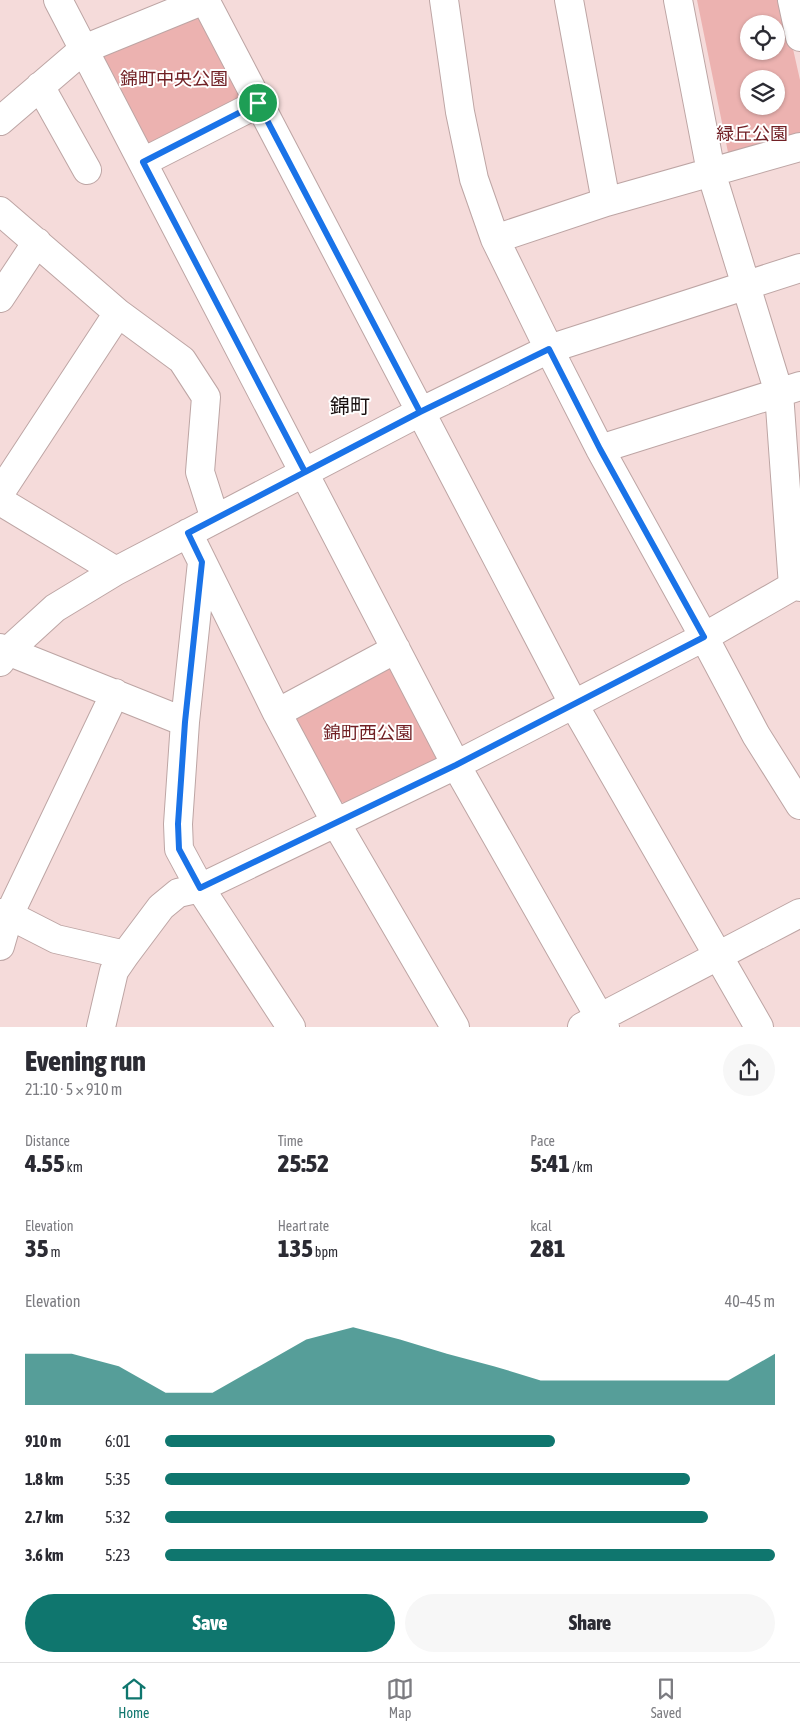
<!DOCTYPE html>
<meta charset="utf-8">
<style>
:root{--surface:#fff;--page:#f7f7f7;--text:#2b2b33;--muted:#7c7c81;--line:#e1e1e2;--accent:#0f766e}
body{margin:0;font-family:"Asap Condensed","Noto Sans JP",sans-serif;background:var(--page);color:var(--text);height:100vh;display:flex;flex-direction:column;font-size:19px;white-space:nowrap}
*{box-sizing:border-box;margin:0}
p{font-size:16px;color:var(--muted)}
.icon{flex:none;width:28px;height:28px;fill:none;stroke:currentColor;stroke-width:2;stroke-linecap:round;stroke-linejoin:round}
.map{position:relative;height:1027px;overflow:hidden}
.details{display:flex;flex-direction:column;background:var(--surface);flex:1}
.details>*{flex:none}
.tools{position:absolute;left:740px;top:15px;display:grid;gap:10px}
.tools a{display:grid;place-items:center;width:45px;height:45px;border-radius:50%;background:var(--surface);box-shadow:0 1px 4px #0004;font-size:25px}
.pin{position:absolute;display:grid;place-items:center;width:42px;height:42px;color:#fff;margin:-21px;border:2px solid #fff;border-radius:50%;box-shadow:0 1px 5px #0007}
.round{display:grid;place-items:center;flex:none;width:52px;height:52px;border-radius:26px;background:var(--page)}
.headline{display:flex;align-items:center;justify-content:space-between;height:85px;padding:0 25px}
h1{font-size:28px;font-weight:800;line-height:38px}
.stats{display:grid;grid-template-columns:repeat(3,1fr);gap:8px;height:85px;padding:5px 25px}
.stats div{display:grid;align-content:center}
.stats b{font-size:25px;font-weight:800}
.stats small{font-size:14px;font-weight:400}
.stats p{font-size:14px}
.chart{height:140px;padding:10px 25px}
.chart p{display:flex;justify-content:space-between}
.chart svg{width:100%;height:90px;margin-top:5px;fill:var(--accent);opacity:.7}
.cta{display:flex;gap:10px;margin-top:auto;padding:10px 25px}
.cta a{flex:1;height:58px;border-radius:30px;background:var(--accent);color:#fff;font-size:20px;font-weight:800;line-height:58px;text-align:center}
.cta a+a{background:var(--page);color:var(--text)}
ul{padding:0 25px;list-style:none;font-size:16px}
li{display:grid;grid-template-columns:80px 60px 1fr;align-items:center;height:38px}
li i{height:12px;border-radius:6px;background:var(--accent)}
.menu{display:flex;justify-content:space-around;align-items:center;height:70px;border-top:1px solid var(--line);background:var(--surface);font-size:14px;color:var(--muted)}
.menu a{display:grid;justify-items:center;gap:2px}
.menu .active{color:var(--accent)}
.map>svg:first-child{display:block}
</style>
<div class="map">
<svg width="800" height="1027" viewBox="0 0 800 1027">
<rect width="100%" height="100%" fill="#f5dbda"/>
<path fill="#ecb2b0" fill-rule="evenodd" d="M697,0h85l18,80v67l-69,20zM749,24h27v27h-27zM749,79h27v27h-27z
M197,9l54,92 -106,48 -47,-93z
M386,660l55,100 -91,45 -12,-4 -45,-85z"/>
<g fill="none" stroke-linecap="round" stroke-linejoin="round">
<g stroke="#bda5a4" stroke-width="30">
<path id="minor" d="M58,0l398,765 149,262
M205,0l369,705 185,322
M444,0l16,112 14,67 21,60 54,110 51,100 104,188 52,98 44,70
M569,0l37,202
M678,0l33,172 68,221 14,193
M792,0l8,37
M40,86l47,84
M0,121l84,-72 120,-49
M143,162l116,-59
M0,211l118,102 64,47 24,37 -6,75 15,47
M495,239l111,-37 194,-55
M0,298l37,-56
M600,449l200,-63
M0,493l118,-180
M0,501l116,70
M188,533l89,180 59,110 119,204
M202,562l-17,160 -7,102 1,25 21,39 91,139
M0,648l185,74
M0,662l8,-11 47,-43 61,-37 304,-159 129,-63 251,-81
M277,713l119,-64
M0,913l9,2 47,24 69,16
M0,946l9,-31 106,-222
M101,1027l13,-56 11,-16 36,-48 17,-14 22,-5 256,-123 248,-128 89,-51 7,1
M582,1027l218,-114"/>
</g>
<use href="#minor" stroke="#fff" stroke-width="28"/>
</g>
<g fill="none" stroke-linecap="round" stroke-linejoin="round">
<g stroke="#fff" stroke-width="10">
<path id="route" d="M258,103l162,309 -232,121 14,29 -17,160 -7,102 1,25 21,39 256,-123 248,-128 -104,-188 -51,-100 -129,63 -115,60 -162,-310 115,-59"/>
</g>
<use href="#route" stroke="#1a73e8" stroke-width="6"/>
</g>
<g text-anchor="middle" stroke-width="4" stroke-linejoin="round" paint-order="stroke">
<g font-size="18" fill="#712025" stroke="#fff">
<text x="174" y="85">錦町中央公園</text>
<text x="752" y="140">緑丘公園</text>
<text x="368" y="739">錦町西公園</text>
</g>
<g font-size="20" fill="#180f0f" stroke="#fff">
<text x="350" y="413">錦町</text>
</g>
</g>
</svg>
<div class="tools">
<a><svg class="icon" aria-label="locate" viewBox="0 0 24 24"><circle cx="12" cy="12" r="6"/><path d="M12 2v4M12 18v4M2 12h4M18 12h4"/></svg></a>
<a><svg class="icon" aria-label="layers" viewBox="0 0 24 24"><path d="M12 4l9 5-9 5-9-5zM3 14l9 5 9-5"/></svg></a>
</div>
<div class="pin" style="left:258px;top:103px;background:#1e9e55"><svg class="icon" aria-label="arrive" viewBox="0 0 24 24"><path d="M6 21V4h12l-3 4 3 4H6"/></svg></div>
</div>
<section class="details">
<div class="headline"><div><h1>Evening run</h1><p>21:10 · 5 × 910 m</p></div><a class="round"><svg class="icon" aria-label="share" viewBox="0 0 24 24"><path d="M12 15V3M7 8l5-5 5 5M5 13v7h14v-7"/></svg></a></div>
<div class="stats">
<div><p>Distance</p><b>4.55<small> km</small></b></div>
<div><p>Time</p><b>25:52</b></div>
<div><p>Pace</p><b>5:41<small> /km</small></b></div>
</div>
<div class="stats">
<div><p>Elevation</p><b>35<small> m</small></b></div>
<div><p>Heart rate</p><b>135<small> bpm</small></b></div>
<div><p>kcal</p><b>281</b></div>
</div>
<div class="chart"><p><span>Elevation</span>40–45 m</p>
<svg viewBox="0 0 160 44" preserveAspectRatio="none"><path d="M0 44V19L10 19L20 25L30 38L40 38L50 25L60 12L70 6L80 12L90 19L100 25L110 32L120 32L130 32L140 32L150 32L160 19V44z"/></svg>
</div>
<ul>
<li><b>910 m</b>6:01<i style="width:64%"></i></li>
<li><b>1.8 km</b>5:35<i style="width:86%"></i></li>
<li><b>2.7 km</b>5:32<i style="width:89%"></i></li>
<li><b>3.6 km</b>5:23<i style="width:100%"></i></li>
</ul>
<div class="cta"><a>Save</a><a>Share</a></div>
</section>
<nav class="menu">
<a class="active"><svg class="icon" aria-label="home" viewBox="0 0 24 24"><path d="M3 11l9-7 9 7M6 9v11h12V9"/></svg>Home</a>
<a><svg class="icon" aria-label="map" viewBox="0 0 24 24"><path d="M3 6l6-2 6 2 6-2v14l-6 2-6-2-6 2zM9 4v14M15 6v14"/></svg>Map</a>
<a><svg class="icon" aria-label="saved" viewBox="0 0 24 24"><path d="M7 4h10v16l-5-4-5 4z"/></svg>Saved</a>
</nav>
